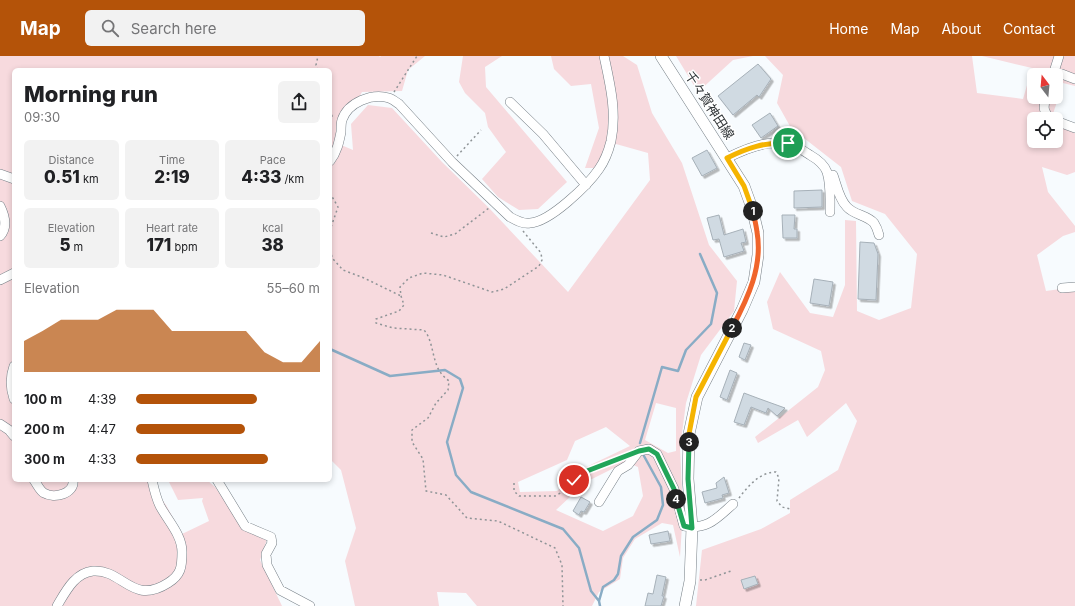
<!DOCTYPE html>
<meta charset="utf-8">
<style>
:root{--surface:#fff;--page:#f2f2f2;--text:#202124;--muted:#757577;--accent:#b45309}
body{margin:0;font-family:Inter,"Noto Sans JP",sans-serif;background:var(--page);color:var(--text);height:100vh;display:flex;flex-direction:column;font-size:15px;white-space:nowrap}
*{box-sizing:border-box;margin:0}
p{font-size:13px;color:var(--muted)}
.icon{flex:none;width:22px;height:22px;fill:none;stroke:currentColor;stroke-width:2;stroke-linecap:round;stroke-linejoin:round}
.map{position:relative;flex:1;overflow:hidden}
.side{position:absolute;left:12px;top:12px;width:320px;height:414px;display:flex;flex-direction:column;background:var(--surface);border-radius:6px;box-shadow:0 2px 6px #0003}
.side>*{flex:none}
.needle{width:26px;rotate:344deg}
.buttons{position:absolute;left:1027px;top:12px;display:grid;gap:8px}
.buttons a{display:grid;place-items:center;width:36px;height:36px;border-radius:6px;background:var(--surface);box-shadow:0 2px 6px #0003;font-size:20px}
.pin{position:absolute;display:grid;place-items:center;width:34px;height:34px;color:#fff;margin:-17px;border:2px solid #fff;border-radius:50%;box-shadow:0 1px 4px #0007}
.km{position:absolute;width:20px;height:20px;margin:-10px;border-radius:50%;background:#222;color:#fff;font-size:11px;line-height:20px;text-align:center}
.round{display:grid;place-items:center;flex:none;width:42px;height:42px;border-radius:6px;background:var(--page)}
.head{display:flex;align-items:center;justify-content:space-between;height:68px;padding:0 12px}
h1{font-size:22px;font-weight:800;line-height:30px}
.stats{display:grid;grid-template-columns:repeat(3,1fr);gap:6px;height:68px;padding:4px 12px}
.stats div{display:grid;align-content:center;border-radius:6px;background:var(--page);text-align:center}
.stats b{font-size:17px;font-weight:800}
.stats small{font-size:11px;font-weight:400}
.stats p{font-size:11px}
.chart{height:112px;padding:8px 12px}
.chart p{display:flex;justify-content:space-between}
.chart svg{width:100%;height:72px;margin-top:4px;fill:var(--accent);opacity:.7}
ul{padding:0 12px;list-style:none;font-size:13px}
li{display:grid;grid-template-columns:64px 48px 1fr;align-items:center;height:30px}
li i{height:10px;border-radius:5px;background:var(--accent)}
header{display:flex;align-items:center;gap:24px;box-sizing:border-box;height:56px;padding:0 20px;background:var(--accent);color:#fff}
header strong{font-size:19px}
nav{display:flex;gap:22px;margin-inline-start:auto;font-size:14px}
.search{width:280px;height:36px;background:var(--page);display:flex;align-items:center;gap:10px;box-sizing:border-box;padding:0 14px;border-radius:6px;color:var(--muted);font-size:15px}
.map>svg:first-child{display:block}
</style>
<header>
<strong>Map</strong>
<div class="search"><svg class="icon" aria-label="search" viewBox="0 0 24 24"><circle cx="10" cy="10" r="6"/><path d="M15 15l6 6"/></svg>Search here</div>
<nav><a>Home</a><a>Map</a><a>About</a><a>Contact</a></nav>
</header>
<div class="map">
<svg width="1075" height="550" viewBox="0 0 1075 550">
<defs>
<filter id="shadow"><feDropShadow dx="2.5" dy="2.5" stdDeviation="0" flood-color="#0004"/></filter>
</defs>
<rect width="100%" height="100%" fill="#f7fbfe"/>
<path fill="#f7dade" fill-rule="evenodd" d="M0,0h379l1,1 1,-1h44l-17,14 -6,21 -40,1 -28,50 19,8 -2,-26 17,-19 24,3 50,54 47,46 79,84 82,-112 -2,-27 -32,-9 -18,24h-13l14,-40 -8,-44 -20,2 -17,-17 -3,-13h72l14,9 15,48 30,50 27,82 28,36 -3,30 -33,44 -15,48 -6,45 3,62 -3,47 -7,-32 -11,-2 -27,16 -12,19 -3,21 -21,13 -7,14h-115l-11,-13 -29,-1 2,14h-84l-10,-45 11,-33 -15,-58 -11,-11v-389h-316v410h134l18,25 16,29 27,-13 -7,-20 1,-3 -25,2 -10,-20h39l8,7 32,43 20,9 -7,21 22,46h-282zM656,347l20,5v43l-8,2 -23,-13zM606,371l24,19 -50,24 -23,21 -37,1 -2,-10 49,-22 8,-19zM626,406l12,5 5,29 -10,20 -30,15 -47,-21 30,-28z
M463,0h39l-17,11 1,20 81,95 -29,27 -19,1 -21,-13 -16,-18 24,-27 -18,-25 -3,-14 -20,-20 -6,-11z
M676,0h77l-20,4 -35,32z
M765,0h207l5,37 46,6 9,-31 -50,-12h93v30l-12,-3 -10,31 2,5h-21v22h22v-20l19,11v40l-8,3 -25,-8 6,25 27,34v6l-12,4 -26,19 9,36 29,-4v319h-379l6,-56 59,-21 29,-16v-13l48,-30 19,-49 -11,-18 -39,34 -9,-17 -40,23 -3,-6 63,-50 7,-17 -4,-19 -48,-22 -6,-27 13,-30 30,41 23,4 12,-32v-65l11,1 1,90 22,9 32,-12 6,-54 -32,-40 -33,-13 -11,-34 -50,-39 -14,-25 6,-28zM1034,19h22v22h-22z"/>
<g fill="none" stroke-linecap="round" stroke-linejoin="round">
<path stroke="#89acc5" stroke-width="2.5" d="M330,293l60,27 55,-6 15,9 3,9 -16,54 9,33 15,17 92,37 16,19 12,43 8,10
M640,387l22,-76 16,4 8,-21 25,-26 6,-31 -17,-39
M600,550l-1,-5 4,-14 11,-7 4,-6 3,-18 12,-19 24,-17 6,-15 -2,-18 -17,-31"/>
</g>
<path fill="#d0dae2" stroke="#a6b0b8" filter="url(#shadow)" d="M758,8l13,15 -12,18 -2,-2 -24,20 -15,-19z
M770,57l8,13 -17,12 -9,-13z
M707,94l10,18 -15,8 -10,-18z
M822,134v17l-28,1v-17z
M719,159l5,20 19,-6 3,13 -5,1 3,8 -20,6 -5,-18 -6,1 -6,-22z
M782,159h13l-1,14h3v9h-14z
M860,186l14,1 4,11 -2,46 -18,-1z
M814,223l19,3 -4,24 -19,-3z
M744,287l7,2 -6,15 -6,-3z
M730,314l7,3 -10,27 -7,-3z
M744,337l16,6 25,9 -8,8 -9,-8 -2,5 -15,-6 -7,18 -10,-3z
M724,421l5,16 -7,2 1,3 -18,5 -3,-11 15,-4 -1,-5z
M581,441l9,5 -6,10 -3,-1 -2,4 -6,-4z
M668,475l2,10 -19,3 -2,-9z
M657,519l9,2 -4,19h2l-3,10h-16l3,-13 5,1z
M755,520l3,8 -14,5 -3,-9z"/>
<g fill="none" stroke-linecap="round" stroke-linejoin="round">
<g stroke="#767f86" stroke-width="10">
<path id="minor" d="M1054,15l21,8
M1053,19l6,-19
M1046,41c-3,10 -3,15 5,22
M510,46l33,32 43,51
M1056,65l19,7
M727,102c28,-14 55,-24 83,-3 7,4 14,9 17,17 4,13 3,26 3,40
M330,105c7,-9 9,-19 11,-29 0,-4 0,-9 1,-12 6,-18 30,-27 47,-22 3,1 7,4 10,6l53,58 58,55c7,4 13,7 20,6 20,-1 58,-38 69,-54 5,-7 10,-20 12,-28 6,-29 -1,-57 -7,-85
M0,118l14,5
M833,119c4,11 6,24 14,32 7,8 20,8 27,16 2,3 4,8 5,12
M0,150c5,10 8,21 0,30
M0,224l14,-7
M1062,232l13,-1
M14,310c-4,11 -4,21 0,33
M0,368l9,6 5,6
M34,424c3,4 6,11 10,13 10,6 31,1 29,-13
M217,424l28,46 26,11 1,6 -6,11 1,11 13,25 30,16
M599,446l19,-31 10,-6 11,-14 10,-2 8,5 17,35 10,37c24,4 33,-8 49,-22
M57,550c8,-13 17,-33 36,-35 30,-2 39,35 75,12 13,-8 14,-16 14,-31 0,-17 -14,-31 -22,-46 -4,-8 -6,-17 -8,-26"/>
</g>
<g stroke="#767f86" stroke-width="12">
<path id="major" d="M661,0l83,130 8,22 6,25v22l-4,27 -12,28 -45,87 -8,37 -1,45 4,48 -2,54 -5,25"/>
</g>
<path stroke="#8f9497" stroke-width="1.5" stroke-dasharray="2 3" stroke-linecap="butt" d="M318,14l-2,-5 2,-9
M394,36l23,-36
M330,54l3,9
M457,100l24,-26
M330,137l8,14 -8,23
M523,175l18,22 1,7 -3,6 -35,23 -12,3 -49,-17 -20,-2 -14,5 -9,9 1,9 3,9 -5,6 -23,8v4l17,5 31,2c8,9 8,24 13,36 2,6 7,11 12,15l-1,9 -12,13 -8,15 -16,12v12l11,17 3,32 20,4 21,23 31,3 57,27 7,17 1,41
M431,177l13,4 11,-3 34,-26
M330,189l2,13 11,12 21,8 37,18
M514,427v8l5,5h36l9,-5 10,-11 13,-9 36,-14
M739,442c9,-12 21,-26 37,-26l3,6 -2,23 5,6 8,2
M700,524h5l26,-9"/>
<use href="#minor" stroke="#fff" stroke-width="9"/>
<use href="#major" stroke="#fff" stroke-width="11"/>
</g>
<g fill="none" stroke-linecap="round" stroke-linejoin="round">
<g stroke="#fff" stroke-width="8">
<path id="split-1" d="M753,155l-9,-25 -17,-28c20,-10 38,-16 61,-15"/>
</g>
<g stroke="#fff" stroke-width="8">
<path id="split-2" d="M732,272c16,-30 31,-62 25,-96 -1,-8 -3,-15 -4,-21"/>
</g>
<g stroke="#fff" stroke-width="8">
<path id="split-3" d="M689,386v-8l7,-37 36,-69"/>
</g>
<g stroke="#fff" stroke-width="8">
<path id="split-4" d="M676,443l8,27 8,2 -4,-49 1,-37"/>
</g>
<g stroke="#fff" stroke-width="8">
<path id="split-5" d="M574,424l13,-9 52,-20 10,-2 8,5 17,35 2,10"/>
</g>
<use href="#split-1" stroke="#f5b400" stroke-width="5"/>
<use href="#split-2" stroke="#f0652b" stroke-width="5"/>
<use href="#split-3" stroke="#f5b400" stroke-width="5"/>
<use href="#split-4" stroke="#22a559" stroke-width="5"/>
<use href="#split-5" stroke="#22a559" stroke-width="5"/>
</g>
<g text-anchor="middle" stroke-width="3" stroke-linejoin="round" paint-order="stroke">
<g font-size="13" fill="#303538" stroke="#fff">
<text transform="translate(710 49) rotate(57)" y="5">千々賀神田線</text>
</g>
</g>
</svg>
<div class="buttons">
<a><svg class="needle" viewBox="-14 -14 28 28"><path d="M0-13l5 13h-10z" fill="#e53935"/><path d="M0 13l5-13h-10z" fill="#757577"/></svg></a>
<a><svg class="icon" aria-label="locate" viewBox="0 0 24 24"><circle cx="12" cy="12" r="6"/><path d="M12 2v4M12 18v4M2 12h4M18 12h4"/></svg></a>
</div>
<div class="pin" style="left:788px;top:87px;background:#1e9e55"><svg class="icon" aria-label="arrive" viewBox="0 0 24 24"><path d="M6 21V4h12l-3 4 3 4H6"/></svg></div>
<div class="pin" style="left:574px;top:424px;background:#d93025"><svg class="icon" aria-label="check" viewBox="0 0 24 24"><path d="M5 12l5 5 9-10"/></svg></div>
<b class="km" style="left:753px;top:155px">1</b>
<b class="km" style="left:732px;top:272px">2</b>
<b class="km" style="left:689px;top:386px">3</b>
<b class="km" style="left:676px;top:443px">4</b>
<section class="side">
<div class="head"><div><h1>Morning run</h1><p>09:30</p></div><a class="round"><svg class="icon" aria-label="share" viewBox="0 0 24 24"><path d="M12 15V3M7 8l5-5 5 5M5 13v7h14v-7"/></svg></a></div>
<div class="stats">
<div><p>Distance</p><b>0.51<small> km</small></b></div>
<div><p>Time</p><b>2:19</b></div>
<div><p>Pace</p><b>4:33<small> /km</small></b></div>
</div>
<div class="stats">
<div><p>Elevation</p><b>5<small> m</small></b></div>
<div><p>Heart rate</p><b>171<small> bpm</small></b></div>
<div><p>kcal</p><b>38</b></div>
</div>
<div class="chart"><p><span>Elevation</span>55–60 m</p>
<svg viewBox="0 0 160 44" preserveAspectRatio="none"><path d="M0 44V25L10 19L20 12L30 12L40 12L50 6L60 6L70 6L80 19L90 19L100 19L110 19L120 19L130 32L140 38L150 38L160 25V44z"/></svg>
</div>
<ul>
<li><b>100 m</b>4:39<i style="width:66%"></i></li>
<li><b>200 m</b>4:47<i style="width:59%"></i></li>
<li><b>300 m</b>4:33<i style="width:72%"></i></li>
</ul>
</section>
</div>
